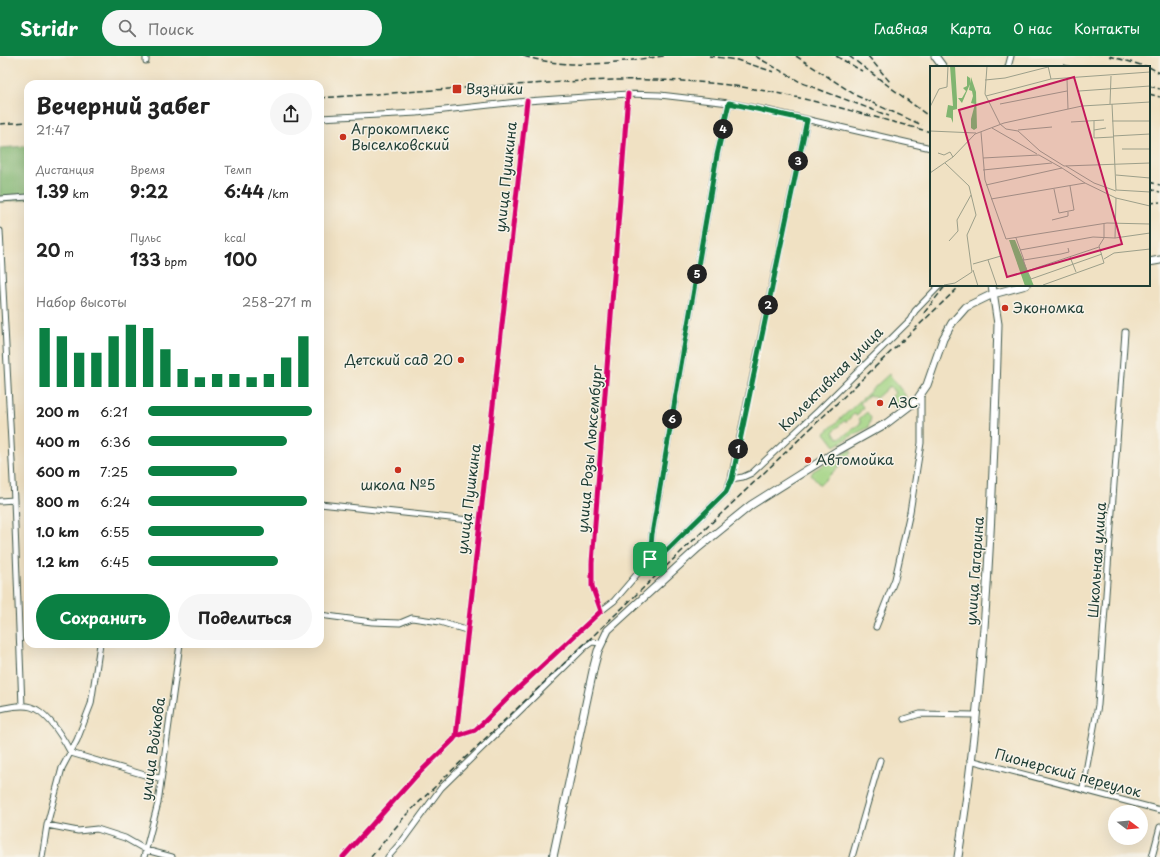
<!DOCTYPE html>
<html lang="ru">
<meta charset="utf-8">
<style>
:root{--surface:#fff;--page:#f6f6f6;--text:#222;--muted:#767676;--accent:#0b8043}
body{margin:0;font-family:"Playpen Sans",sans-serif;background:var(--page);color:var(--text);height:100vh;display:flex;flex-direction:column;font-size:15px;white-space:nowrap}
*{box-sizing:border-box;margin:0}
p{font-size:13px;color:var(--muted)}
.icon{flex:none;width:22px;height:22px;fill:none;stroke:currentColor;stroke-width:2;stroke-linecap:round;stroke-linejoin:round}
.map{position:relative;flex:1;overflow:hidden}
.side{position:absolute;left:24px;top:24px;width:300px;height:568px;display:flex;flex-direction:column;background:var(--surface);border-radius:12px;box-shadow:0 4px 16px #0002}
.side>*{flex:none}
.needle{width:26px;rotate:106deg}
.fabs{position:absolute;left:1108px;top:749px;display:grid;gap:8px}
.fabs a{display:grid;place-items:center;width:40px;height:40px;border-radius:50%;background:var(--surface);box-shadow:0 4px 16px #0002;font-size:20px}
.pin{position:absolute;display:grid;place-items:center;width:34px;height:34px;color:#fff;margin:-17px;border-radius:8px;box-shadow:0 2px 6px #0006}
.km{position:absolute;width:20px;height:20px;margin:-10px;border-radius:50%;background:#222;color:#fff;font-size:11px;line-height:20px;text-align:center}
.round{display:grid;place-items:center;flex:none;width:42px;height:42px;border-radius:21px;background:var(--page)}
.overview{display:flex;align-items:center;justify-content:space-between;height:68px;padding:0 12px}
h1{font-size:22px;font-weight:700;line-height:30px}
.figures{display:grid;grid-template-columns:repeat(3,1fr);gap:6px;height:68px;padding:4px 12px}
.figures div{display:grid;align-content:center}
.figures b{font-size:17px;font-weight:700}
.figures small{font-size:11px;font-weight:400}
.figures p{font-size:11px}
.chart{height:112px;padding:8px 12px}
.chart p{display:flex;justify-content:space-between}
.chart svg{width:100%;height:72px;margin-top:4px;stroke:var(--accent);stroke-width:6}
.button{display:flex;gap:8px;margin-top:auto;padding:8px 12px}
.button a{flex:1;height:46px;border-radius:24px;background:var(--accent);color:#fff;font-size:16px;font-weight:700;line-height:46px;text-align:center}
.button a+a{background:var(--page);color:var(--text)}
ul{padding:0 12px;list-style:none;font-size:13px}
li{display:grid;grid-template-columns:64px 48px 1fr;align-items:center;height:30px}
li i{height:10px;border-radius:5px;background:var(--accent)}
header{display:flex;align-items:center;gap:24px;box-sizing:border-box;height:56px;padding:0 20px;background:var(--accent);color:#fff}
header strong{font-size:19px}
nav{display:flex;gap:22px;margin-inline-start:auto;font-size:14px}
.search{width:280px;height:36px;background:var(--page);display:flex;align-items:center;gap:10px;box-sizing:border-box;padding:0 14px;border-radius:22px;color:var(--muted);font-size:15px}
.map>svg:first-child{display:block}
</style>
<header>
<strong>Stridr</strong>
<div class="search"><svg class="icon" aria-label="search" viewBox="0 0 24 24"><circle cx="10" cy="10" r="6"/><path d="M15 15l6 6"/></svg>Поиск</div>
<nav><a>Главная</a><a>Карта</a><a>О нас</a><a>Контакты</a></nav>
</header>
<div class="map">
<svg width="1160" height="801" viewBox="0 0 1160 801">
<rect width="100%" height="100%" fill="#f7f3e8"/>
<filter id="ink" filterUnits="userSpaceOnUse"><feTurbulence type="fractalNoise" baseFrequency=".025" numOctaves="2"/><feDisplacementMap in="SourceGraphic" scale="8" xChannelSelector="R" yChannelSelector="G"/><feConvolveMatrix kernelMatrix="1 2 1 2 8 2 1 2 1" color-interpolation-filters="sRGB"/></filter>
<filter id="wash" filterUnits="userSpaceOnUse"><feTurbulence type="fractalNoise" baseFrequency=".012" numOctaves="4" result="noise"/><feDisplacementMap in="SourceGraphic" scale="16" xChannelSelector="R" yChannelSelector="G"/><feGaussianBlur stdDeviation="0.9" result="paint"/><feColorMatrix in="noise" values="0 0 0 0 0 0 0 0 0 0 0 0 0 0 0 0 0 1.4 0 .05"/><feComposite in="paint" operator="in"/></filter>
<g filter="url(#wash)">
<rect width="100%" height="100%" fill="#f0e1c3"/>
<path fill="#a1d382" stroke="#60885b" d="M889,318l20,26 -10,7h-5l-3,-4 4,-3 -3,-4 3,-3 -5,-7 -14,12 -7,-3 -9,8 3,4 -6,9 -3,-2 -8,8 -2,-1 -11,11 5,6 4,-1 19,-14 -2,-4 8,-7 4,6 -3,10 -11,5 -22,13 -10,-13z
M850,394l2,3 -32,32 -9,-10 2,-4z"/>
<path fill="#80b570" stroke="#507952" d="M28,90v53l-28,3v-54z"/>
</g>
<g filter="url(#ink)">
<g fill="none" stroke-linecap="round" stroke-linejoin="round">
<g stroke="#3e5649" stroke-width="7">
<path id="minor" d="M146,0v5
M1008,11l3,-11
M320,62l97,-5 110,-12 101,-7 32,1 69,8 37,7 165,38
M0,143l28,-2
M0,175l14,269 8,206
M731,423l12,-2 9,-4 66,-62 92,-91 5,-9 25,-26
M0,445l14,-1
M320,448l158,17
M650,503l2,-25 65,-379 12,-52
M601,555l13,-10 36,-42 14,-6 62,-61 5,-13 76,-359
M320,559l52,7 28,1 12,-5 28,4 26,8
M876,571l19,-48 15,-67 11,-69v-47
M0,653c10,-2 21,-5 31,-2 17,5 32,31 40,46l77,23 13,2
M904,663l16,-5 55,1
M456,680l19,-6 10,-9 28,-28 88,-82 -9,-25v-23l36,-469
M970,704l190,50
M1083,732l15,-83 27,-373
M47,769l31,6 19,-2 28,9 21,12 26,7
M42,801l5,-32 15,-57 15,-28 14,-36 9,-60
M144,801l14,-54 22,-159
M343,801l72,-80 38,-37 3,-4 71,-635
M388,801l15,-17 38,-52 144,-141 7,-5 9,1
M852,801l28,-97
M1152,801l8,-30"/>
</g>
<g stroke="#3e5649" stroke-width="9">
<path id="secondary" d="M935,0l8,11
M1149,206l11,-2
M553,801l41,-191 4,-15 10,-21 90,-82 53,-43 86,-54 50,-28 29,-22 11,-16 16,-46 9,-16 14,-16 27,-13 33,-9
M958,801c28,-176 35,-355 40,-533l-6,-39"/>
</g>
<use href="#minor" stroke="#fff" stroke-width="5"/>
<use href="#secondary" stroke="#fff" stroke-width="7"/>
<path stroke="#1f3d34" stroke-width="1.5" stroke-dasharray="6 3" stroke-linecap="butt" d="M524,0c49,15 90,6 140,0
M709,0l28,4 37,12
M755,0l47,27 87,33
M796,0l61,40 65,29
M836,0l26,15
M849,0l82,62
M868,0l22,26
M1109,0l39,11
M1063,9l8,2
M1048,10l3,1
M1149,11l11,6
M1149,30l11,3
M1149,38l11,3
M320,42c70,-5 140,-10 211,-14 63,-4 125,-7 188,0 72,8 142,30 212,48
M0,68l28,-2
M1149,126l11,3
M1149,133l11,3
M1149,147l11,-1
M924,257l22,-28
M371,801l35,-42 38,-37 517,-493"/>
<g stroke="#f7f3e8" stroke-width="8">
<path id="cycleway" d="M456,680l19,-6 10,-9 28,-28 88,-82 -9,-25v-23l36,-469
M343,801l72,-80 38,-37 3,-4 71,-635"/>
</g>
<use href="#cycleway" stroke="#d6006c" stroke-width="5"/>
</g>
</g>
<g fill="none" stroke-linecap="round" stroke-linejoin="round" filter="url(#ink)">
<g stroke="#fff" stroke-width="8">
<path id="route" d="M729,47l78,17 -75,359 -6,13 -62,61 -14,6 2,-25 65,-379z"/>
</g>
<use href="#route" stroke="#0b8043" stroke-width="5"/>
</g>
<g fill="#c8321e" stroke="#f7f3e8" stroke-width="1.5">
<rect x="452" y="28" width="10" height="10" rx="2"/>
<circle cx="343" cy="81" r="4"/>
<circle cx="1005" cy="252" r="4"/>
<circle cx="461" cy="304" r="4"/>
<circle cx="880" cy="347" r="4"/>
<circle cx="808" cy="404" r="4"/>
<circle cx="398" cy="414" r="4"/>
</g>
<g text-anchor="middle" stroke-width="3" stroke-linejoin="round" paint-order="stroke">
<g font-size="14" fill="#1f3d34" stroke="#f7f3e8" text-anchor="start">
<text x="466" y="38">Вязники</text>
<text x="351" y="78">Агрокомплекс<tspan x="351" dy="16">Выселковский</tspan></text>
<text x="1013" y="257">Экономка</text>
<text x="453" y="309" text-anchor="end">Детский сад 20</text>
<text x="888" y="352">АЗС</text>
<text x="816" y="409">Автомойка</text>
<text x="398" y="434" text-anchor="middle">школа №5</text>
</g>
<g font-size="14" fill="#1f3d34" stroke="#f7f3e8">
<text transform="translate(506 121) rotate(-84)" y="5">улица Пушкина</text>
<text transform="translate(831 323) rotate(-45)" y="5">Коллективная улица</text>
<text transform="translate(590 393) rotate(-85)" y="5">улица Розы Люксембург</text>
<text transform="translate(469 443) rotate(-83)" y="5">улица Пушкина</text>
<text transform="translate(1097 504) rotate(-86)" y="5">Школьная улица</text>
<text transform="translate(975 515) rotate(-86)" y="5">улица Гагарина</text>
<text transform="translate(153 693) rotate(-82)" y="5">улица Войкова</text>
<text transform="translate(1068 717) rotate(15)" y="5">Пионерский переулок</text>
</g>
</g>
<g transform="translate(930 10)">
<rect width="220" height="220" fill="#f0e1c3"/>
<path d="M20,0h5l2,33v10l-4,1v13l-2,-5 -5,-1 2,-12 5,1zM37,10l3,2v6l-8,19 -4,-5h4l4,-7 -3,-3 4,-2zM41,11l5,15 1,36 -3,2 -3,-2v-9l4,-15 -4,-1 2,-7 -1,-5 -3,-1zM79,174h6l19,46h-9z" fill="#80b570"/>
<path fill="none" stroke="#9c9f8a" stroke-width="1" d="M57,0l-2,28 15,30 6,5 12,2 22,20 24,15 86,-3M118,0l3,13M137,13l1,30M55,14l20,-2 43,-11M149,25l71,-5M56,30l65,-17 99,-7M70,38l67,-13M180,38l1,-28M182,38l4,86 34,2M0,41l9,-18 8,-2 1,-21M164,55v17l19,-1M182,55h38M141,56l33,-2M62,62l45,26M88,64l34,-3M164,64l12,-2M0,65l46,2M51,66l4,48 21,59 101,-16 43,1M183,70l37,-2M192,83h28M8,87l6,2 6,-3 3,5M53,92l56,-3 23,13M136,100l28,17 22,8M53,104l69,-7M0,107l23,-16 22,-23 29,-11 78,-17 68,-4M186,109l34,3M56,119l76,-17 23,15M124,123l5,24 15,-3 -4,-24M61,133l94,-16 31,15 34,8M122,154l16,-4v-4M86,172l8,22 37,-6 8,-2 -1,-4M185,172l1,-40M19,175l9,-10 -1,-11 14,-25M90,184l73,-13 22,1 35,-5M140,191l6,15M93,193l4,12 72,-24M174,193l10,-6 36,-4M58,194l9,26M43,198l28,-8M43,204l5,16M97,205l4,8 71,-25M14,219l11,-2 17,-11 -5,-37 9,-20 -7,-29 -24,-23M113,219l61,-22 -5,-17 5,-8v-14"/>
<path fill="#c2185b" fill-opacity="0.15" stroke="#c2185b" stroke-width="2" d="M144,11l48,167 -115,33 -48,-167z"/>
<rect width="220" height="220" fill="none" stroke="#1f3d34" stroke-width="2"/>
</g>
</svg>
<div class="fabs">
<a><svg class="needle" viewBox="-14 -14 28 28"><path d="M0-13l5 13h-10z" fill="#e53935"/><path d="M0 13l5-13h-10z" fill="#767676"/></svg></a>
</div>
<div class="pin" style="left:650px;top:503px;background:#1e9e55"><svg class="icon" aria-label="arrive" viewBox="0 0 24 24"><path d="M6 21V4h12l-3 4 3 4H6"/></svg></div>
<b class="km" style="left:738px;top:393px">1</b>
<b class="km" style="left:768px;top:249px">2</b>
<b class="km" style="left:798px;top:105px">3</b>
<b class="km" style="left:723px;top:73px">4</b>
<b class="km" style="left:697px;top:218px">5</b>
<b class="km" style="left:672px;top:363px">6</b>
<section class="side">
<div class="overview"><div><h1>Вечерний забег</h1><p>21:47</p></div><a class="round"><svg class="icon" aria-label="share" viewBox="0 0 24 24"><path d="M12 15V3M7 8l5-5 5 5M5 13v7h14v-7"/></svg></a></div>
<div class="figures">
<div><p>Дистанция</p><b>1.39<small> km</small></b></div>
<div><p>Время</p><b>9:22</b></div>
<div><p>Темп</p><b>6:44<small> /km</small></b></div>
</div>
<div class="figures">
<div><b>20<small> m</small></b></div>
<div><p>Пульс</p><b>133<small> bpm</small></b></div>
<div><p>kcal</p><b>100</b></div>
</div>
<div class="chart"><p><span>Набор высоты</span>258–271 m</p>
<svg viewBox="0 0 160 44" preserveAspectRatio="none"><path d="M5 44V8M15 44V13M25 44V23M35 44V23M45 44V13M55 44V6M65 44V8M75 44V21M85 44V33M95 44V38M105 44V36M115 44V36M125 44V38M135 44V36M145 44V26M155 44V13"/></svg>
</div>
<ul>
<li><b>200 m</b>6:21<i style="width:100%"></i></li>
<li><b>400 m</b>6:36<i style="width:85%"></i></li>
<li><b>600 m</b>7:25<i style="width:54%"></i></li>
<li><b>800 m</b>6:24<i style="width:97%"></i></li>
<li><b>1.0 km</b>6:55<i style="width:71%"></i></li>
<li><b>1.2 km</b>6:45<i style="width:79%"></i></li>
</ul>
<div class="button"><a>Сохранить</a><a>Поделиться</a></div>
</section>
</div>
